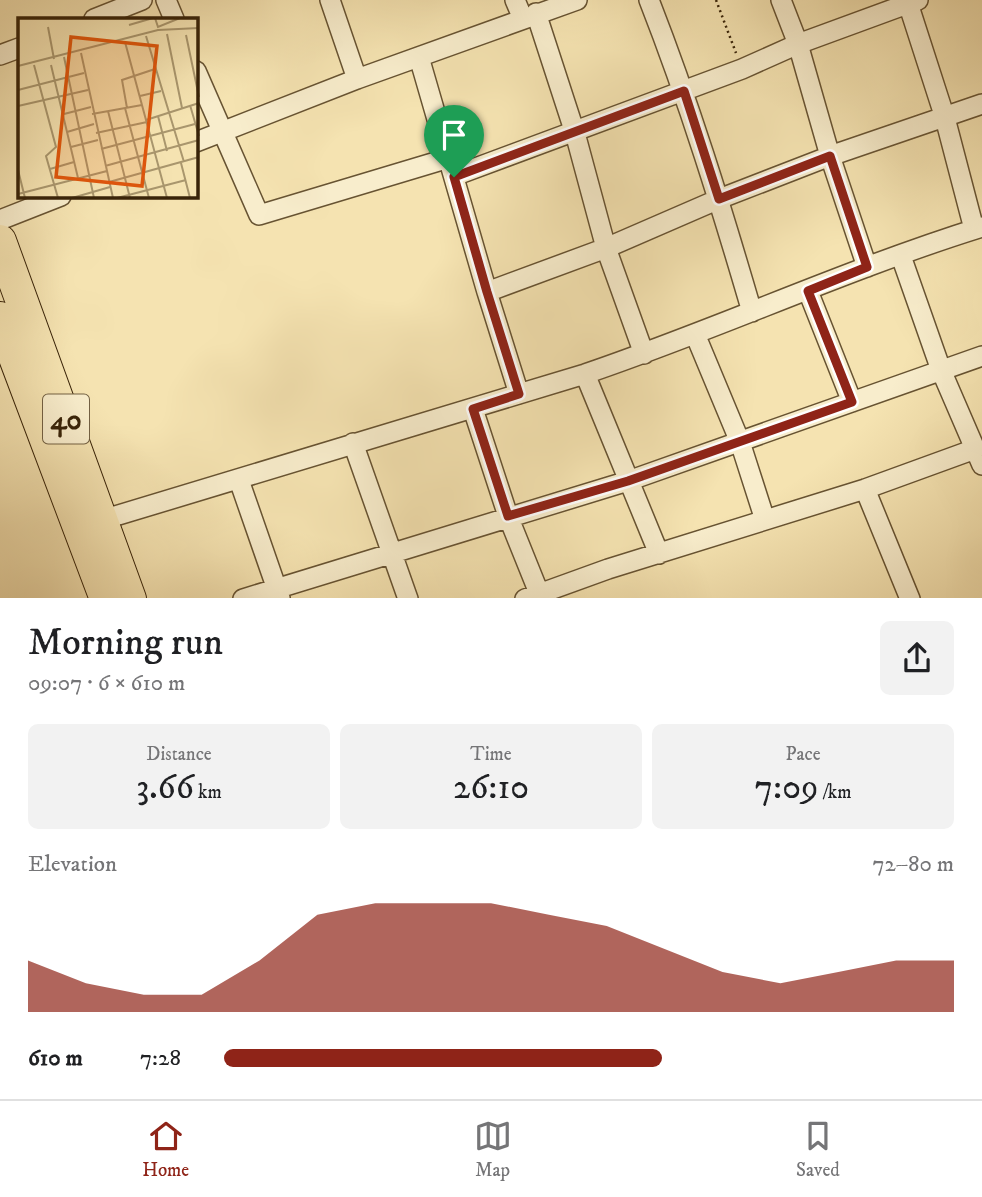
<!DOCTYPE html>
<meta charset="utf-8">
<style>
:root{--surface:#fff;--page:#f2f2f2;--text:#202124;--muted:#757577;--line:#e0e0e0;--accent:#8f2418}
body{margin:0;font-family:"IM FELL DW Pica",serif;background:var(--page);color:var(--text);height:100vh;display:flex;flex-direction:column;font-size:26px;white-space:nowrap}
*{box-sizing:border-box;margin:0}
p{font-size:23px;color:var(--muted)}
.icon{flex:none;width:38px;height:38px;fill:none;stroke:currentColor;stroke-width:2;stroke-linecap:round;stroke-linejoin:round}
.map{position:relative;height:598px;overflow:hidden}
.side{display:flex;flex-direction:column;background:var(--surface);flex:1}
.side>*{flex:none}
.pin{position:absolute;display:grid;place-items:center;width:60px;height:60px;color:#fff;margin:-72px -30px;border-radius:50% 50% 50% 0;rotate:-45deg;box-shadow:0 0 7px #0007}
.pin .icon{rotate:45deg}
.round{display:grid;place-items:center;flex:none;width:74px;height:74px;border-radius:10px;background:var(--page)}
.summary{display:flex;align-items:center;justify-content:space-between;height:119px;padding:0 28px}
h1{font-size:38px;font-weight:600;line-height:52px}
.metrics{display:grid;grid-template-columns:repeat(3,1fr);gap:10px;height:119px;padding:7px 28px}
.metrics div{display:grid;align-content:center;border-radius:10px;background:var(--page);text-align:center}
.metrics b{font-size:35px;font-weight:600}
.metrics small{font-size:19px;font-weight:400}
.metrics p{font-size:19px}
.chart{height:196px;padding:14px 28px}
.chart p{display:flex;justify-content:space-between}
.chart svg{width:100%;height:126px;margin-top:7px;fill:var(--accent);opacity:.7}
ul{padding:0 28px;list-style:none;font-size:23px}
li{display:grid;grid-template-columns:112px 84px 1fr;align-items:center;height:52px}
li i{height:18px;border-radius:9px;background:var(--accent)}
.tab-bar{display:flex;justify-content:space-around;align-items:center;height:98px;border-top:2px solid var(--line);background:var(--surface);font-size:19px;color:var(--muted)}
.tab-bar a{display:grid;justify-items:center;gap:4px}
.tab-bar .current{color:var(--accent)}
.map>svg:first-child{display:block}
</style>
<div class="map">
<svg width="982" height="599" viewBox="0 0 982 599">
<rect width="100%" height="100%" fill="#f5e3b1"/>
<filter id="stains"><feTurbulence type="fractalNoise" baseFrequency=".00286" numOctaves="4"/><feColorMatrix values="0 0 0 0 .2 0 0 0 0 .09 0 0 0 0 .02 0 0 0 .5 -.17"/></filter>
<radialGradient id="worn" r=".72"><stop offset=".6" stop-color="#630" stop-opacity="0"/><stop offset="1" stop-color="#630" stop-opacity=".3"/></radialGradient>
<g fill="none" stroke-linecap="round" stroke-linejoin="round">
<g stroke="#675332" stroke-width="22">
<path id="minor" d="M166,0l8,19
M330,0l27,79
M515,0l8,19
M649,0c40,102 72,206 103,312
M781,0l17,44 32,112 37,111
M907,0l38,118 29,111
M536,13l39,120 31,115 38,106
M94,19l48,-19
M0,55l19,-7
M419,57l68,235 32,102
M196,71l63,144 190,-57
M196,142l161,-63 220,-79
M454,176l288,-107 56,-25 120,-44
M0,220l61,-24
M901,256l40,114 41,95
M808,291l44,111
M487,292l119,-44 113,-49 111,-43 152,-52
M695,334l45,108 25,78
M585,374l74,180
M473,409l35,107 31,77
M353,443l55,156
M239,480l41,118
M865,489l45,110
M102,520l483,-146c133,-45 262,-105 397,-147
M243,599l385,-118 354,-125
M525,599l83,-30 257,-80 110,-40"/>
</g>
<g stroke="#382308" stroke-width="34">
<path id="trunk" d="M0,241l130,358
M0,318l106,281"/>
</g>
<path stroke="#382308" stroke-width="2.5" stroke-dasharray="2 3.5" stroke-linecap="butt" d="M716,0l20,53"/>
<use href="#minor" stroke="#f8edcc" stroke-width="19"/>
<use href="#trunk" stroke="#f5e3b1" stroke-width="32"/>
</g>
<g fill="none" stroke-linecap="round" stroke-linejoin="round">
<g stroke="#fff" stroke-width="14">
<path id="route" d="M684,91l35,108 111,-43 37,111 -59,24 44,111 -224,79 -120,35 -35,-107 46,-15 -32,-102 -33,-115z"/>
</g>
<use href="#route" stroke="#8f2418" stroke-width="9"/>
</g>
<g text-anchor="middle" stroke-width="5" stroke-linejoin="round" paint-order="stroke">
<rect fill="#f8edcc" stroke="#726043" stroke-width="2" x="43" y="394.5" width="46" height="49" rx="5"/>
<g font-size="28" font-weight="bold" fill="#382308">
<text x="66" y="429">40</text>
</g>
</g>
<g transform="translate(18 18)">
<rect width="180" height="180" fill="#f5e3b1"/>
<path fill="none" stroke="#a9966d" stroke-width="2" d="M137,0l3,9 22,-9M111,7l24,-7M30,9l6,32M149,16l15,74M168,17l13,62M128,18l38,126M107,24l42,156M63,35l32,145M46,39l30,141M16,47l22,82 -10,9 12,42M33,47l27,113M0,48l140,-36 41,-2M0,72l66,-17M122,78l21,-5M172,87l9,31M0,88l70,-16M107,90l24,90M109,90l-5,-28 33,-11M90,93l22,87M46,96l27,-7M74,96l50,-9M140,98l9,35M128,102l53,-17M49,114l27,-8M78,115l51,-11M53,129l27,-7M83,131l94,-25M163,145l9,35M87,148l94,-26M32,151l24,-7M0,152l7,28M91,164l90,-25M0,176l89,-23M54,180l38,-11M99,180l69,-18"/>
<path fill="#df560c" fill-opacity="0.15" stroke="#df560c" stroke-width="3.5" d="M53,19l86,9 -15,140 -86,-9z"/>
<rect width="180" height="180" fill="none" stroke="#382308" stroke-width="3.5"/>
</g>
<rect width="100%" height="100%" filter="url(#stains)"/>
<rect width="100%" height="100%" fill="url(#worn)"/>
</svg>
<div class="pin" style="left:454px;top:177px;background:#1e9e55"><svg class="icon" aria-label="arrive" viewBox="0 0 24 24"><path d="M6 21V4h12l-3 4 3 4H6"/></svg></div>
</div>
<section class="side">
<div class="summary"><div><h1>Morning run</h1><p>09:07 · 6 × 610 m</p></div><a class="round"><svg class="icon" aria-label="share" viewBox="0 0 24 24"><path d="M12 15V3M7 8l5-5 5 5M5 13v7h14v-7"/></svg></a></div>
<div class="metrics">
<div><p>Distance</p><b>3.66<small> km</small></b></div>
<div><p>Time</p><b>26:10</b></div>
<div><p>Pace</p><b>7:09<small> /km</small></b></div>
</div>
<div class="chart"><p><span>Elevation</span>72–80 m</p>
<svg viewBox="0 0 160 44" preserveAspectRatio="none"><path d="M0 44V26L10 34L20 38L30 38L40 26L50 10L60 6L70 6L80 6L90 10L100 14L110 22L120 30L130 34L140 30L150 26L160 26V44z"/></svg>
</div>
<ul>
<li><b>610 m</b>7:28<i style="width:60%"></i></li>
</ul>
</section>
<nav class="tab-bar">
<a class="current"><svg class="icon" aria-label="home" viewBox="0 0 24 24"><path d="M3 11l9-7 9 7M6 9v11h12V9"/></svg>Home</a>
<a><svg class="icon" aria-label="map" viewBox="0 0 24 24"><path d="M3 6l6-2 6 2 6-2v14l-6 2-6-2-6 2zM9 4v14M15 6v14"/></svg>Map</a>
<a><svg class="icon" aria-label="saved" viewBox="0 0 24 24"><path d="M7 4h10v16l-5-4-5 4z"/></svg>Saved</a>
</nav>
